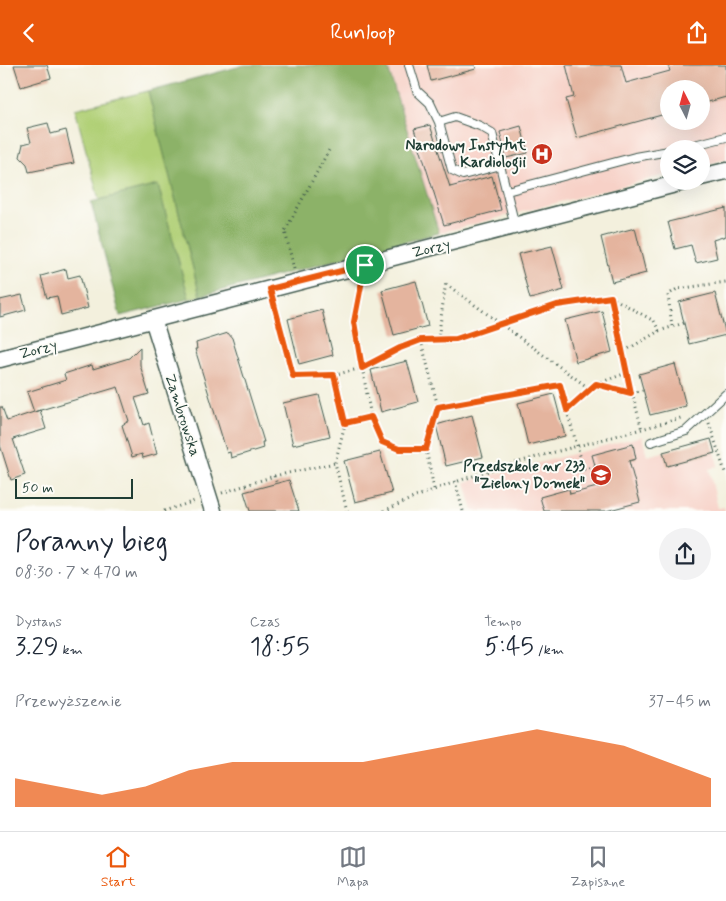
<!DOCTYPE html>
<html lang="pl">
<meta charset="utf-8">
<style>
:root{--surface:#fff;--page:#f2f2f3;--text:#1f2937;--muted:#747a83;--line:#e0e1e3;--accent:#ea580c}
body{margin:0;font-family:Mynerve,sans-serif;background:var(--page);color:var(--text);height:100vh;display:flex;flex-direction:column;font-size:19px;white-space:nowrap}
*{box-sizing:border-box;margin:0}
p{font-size:16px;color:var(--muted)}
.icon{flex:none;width:28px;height:28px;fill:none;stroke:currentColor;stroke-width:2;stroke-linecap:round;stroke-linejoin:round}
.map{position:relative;height:446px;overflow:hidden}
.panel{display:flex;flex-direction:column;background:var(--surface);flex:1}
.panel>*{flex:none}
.needle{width:32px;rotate:354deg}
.tools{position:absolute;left:660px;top:15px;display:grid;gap:10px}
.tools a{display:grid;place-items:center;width:50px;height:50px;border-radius:50%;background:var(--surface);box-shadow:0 5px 20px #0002;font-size:25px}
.scale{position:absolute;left:15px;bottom:12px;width:118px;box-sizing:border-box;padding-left:5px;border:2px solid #1f3d34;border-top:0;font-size:14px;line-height:18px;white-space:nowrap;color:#1f3d34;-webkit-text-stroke:4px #fdfcf7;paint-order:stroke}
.pin{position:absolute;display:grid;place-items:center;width:42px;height:42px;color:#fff;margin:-21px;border:2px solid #fff;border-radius:50%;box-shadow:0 1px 5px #0007}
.round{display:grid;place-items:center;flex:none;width:52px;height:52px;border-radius:26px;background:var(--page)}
.headline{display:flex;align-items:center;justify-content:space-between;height:85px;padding:0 15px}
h1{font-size:28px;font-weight:600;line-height:38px}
.metrics{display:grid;grid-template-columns:repeat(3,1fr);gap:8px;height:85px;padding:5px 15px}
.metrics div{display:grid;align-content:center}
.metrics b{font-size:25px;font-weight:600}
.metrics small{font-size:14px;font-weight:400}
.metrics p{font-size:14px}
.chart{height:140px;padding:10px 15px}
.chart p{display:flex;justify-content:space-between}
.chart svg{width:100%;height:90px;margin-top:5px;fill:var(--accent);opacity:.7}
header{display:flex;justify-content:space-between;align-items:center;height:65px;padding:0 15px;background:var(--accent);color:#fff;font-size:22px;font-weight:600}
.menu{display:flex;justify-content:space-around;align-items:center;height:70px;border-top:1px solid var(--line);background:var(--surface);font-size:14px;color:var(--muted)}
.menu a{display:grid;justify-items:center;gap:2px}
.menu .current{color:var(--accent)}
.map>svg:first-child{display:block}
</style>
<header><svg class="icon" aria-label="back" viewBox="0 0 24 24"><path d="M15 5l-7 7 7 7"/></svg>Runloop<svg class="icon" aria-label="share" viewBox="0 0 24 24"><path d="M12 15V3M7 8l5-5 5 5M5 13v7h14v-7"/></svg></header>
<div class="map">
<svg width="726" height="446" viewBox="0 0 726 446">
<rect width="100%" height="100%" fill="#fdfcf7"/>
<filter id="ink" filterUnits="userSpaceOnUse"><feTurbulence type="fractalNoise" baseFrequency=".02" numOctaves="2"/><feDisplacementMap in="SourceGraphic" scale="10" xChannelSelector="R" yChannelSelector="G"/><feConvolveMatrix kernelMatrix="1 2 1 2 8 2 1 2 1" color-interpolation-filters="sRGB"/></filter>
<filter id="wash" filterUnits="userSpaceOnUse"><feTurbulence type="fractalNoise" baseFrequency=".0096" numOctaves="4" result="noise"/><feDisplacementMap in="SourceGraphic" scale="20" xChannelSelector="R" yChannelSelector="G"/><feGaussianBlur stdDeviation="1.12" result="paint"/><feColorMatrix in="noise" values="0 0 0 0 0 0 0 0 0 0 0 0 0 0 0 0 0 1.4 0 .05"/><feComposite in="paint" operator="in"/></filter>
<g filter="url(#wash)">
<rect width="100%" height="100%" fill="#f3f0dd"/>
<path fill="#f7d1c7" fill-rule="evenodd" d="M387,0h339v94l-25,7v-17h-32v25l-230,59zM669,24h32v32h-32z
M642,371l5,20 16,-4 4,14 48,-13 3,13 -9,3 9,39 6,-1 1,4h-252l-8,-29z"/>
<path fill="#b1d077" stroke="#688656" d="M148,26l52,205 -11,3 -31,-114 -59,15 -24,-91z"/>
<path fill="#8cb268" stroke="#56784e" d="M245,0h142l52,168 -239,63 -52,-205z
M158,120l31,114 -69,17 -29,-114z"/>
<g id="blocks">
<path fill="#e4b49e" d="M14,0h33l4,13 -30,9z
M427,0h48l1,4 -45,12z
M566,0h55l5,18 44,-12 -2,-6h58v32l-25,7v-15h-32v24l-92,25 -11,-39 8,-2z
M48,58l3,11 15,-4 8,33 -45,9 -2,-8 -7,-7 3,-13 8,-2 -4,-14z
M430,60l20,62 42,-11 9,34 -57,15 -30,-96z
M521,61l7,27 -22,5 -6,-26z
M726,143v28l-13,4 4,18 -21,5 -5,-18 -16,4 -7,-27z
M635,163l11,45 -34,9 -11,-45z
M552,181l12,44 -34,9 -12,-45z
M66,204l2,9 12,-3 8,33 -27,7 -4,-19 -10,2 -6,-22z
M416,216l12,45 -34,9 -12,-45z
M715,228l11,42 -37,9 -10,-42z
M22,230l4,15 -26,7v-17z
M322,245l11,45 -34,9 -11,-45z
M602,246l10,41 -36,10 -11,-42z
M228,268l4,5 32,104h-2l1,6 -32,10 -1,-6 -3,1 -32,-104h2l-1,-6z
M140,282v18l9,29 -14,4 9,27 5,-2 8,31 -14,4 -1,-4 -10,3 -10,-32 7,-4 -11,-34 -84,25 -7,-20 39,-12 -2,-6 28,-9 1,4 36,-11z
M407,296l11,41 -37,10 -10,-42z
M675,299l11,42 -36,9 -11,-41z
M554,329l11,42 -37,9 -10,-42z
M319,330l11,41 -37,9 -10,-42z
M0,342h2l5,14 33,-11 6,19 -33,10 12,36 -14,5 -11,-35z
M472,350l11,42 -37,9 -10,-41z
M711,374l4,14 -48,13 -4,-14z
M633,379l3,15 -7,2 11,41 -34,9h-62l-4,-14 29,-8 1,5 31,-8 -9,-31z
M380,387l12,41 -37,9 -11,-41z
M289,415l10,31h-49l-6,-19z"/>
</g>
</g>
<g filter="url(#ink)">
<use href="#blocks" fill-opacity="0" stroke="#3f584d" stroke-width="1"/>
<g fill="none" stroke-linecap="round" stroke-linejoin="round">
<g stroke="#3f584d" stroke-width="10">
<path id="service" d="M409,0l8,26 13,12 9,19 13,48 11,5 38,-10
M439,57l16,-5 25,9 12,7 23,93
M678,84l48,-12
M507,126l128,-34 34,-6
M651,377l35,-11 40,-37"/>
</g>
<g stroke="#3f584d" stroke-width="19">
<path id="minor" d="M701,112l25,-6
M153,254l60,192
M0,294l687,-178"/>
</g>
<path stroke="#3f584d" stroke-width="3" stroke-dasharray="1 4" stroke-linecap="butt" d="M294,204l-9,-38 44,-81
M446,219l144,105
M274,238l19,73 41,-1
M672,261l-4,-31 9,-6 49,-7
M659,266l25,-8
M421,275l17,67
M438,275l8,-59
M627,308l15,57
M598,319l33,9 12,-3
M567,345l29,-26 31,-11 -16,-76
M371,352l11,25 17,7h27
M709,358l17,52
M345,359l-11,-49 28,-7 38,-20 21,-8 35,-1 12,-3 89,-31 54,-8 43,24 5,10 -38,22
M274,411l3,8
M455,416l8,30
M434,424l-8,-40 12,-42 121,-22 25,84 11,-3
M222,428l52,-17 61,-13
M164,446l31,-10
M347,446l-12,-48 10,-39 26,-7 -17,-95 8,-43
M384,446c95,-45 199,-64 300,-94"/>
<use href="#service" stroke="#fff" stroke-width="8"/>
<use href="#minor" stroke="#fff" stroke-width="16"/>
</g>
</g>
<g fill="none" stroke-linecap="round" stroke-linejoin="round" filter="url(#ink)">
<g stroke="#fff" stroke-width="10">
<path id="route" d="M365,200l-11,57 8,46 38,-20 21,-8 35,-1 101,-34 54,-8 20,96 -35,-9 -29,26 -7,-25 -122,22 -12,42h-27l-17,-7 -11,-25 -26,6 -11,-48 -41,1 -23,-87z"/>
</g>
<use href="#route" stroke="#ea580c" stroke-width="6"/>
</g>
<defs>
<g id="hospital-disc" transform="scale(1.125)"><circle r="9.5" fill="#c8321e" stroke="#fdfcf7"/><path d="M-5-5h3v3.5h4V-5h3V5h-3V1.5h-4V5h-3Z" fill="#fff"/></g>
<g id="school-disc" transform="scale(1.125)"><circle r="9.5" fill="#c8321e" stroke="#fdfcf7"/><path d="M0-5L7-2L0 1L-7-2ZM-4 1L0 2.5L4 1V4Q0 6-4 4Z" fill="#fff"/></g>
</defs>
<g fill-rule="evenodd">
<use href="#hospital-disc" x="542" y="89"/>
<use href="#school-disc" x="601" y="410"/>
</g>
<g text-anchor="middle" stroke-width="4" stroke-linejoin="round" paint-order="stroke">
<g font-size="15" font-weight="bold" fill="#1f3d34" stroke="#fdfcf7" text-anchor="end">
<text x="526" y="85">Narodowy Instytut<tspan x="526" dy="17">Kardiologii</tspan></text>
<text x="585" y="406">Przedszkole nr 233<tspan x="585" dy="17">"Zielony Domek"</tspan></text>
</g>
<g font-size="15" fill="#1f3d34" stroke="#fdfcf7">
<text transform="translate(431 183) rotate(-14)" y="5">Zorzy</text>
<text transform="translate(38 284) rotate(-15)" y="5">Zorzy</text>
<text transform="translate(183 350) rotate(72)" y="5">Zambrowska</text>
</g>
</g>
</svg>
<div class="tools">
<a><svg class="needle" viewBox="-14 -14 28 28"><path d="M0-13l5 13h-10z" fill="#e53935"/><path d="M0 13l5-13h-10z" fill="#747a83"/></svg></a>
<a><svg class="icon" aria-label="layers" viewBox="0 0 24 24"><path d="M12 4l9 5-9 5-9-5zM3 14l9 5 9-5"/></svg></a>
</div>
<div class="scale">50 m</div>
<div class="pin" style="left:365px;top:200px;background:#1e9e55"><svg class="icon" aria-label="arrive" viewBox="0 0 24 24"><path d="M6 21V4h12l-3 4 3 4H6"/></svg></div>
</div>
<section class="panel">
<div class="headline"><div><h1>Poranny bieg</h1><p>08:30 · 7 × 470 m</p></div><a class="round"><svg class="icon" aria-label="share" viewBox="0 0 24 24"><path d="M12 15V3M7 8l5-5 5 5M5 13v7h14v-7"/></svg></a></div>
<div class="metrics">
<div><p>Dystans</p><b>3.29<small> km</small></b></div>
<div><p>Czas</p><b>18:55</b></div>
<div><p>Tempo</p><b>5:45<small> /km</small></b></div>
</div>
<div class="chart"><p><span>Przewyższenie</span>37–45 m</p>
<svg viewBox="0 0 160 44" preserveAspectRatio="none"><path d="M0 44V30L10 34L20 38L30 34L40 26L50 22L60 22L70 22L80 22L90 18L100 14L110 10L120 6L130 10L140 14L150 22L160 30V44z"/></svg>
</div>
</section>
<nav class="menu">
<a class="current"><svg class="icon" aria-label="home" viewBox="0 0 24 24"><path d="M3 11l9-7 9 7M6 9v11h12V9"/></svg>Start</a>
<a><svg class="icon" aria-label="map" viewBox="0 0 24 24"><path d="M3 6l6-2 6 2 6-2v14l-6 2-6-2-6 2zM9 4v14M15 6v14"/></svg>Mapa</a>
<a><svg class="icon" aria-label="saved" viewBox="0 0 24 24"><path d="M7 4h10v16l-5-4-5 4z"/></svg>Zapisane</a>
</nav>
